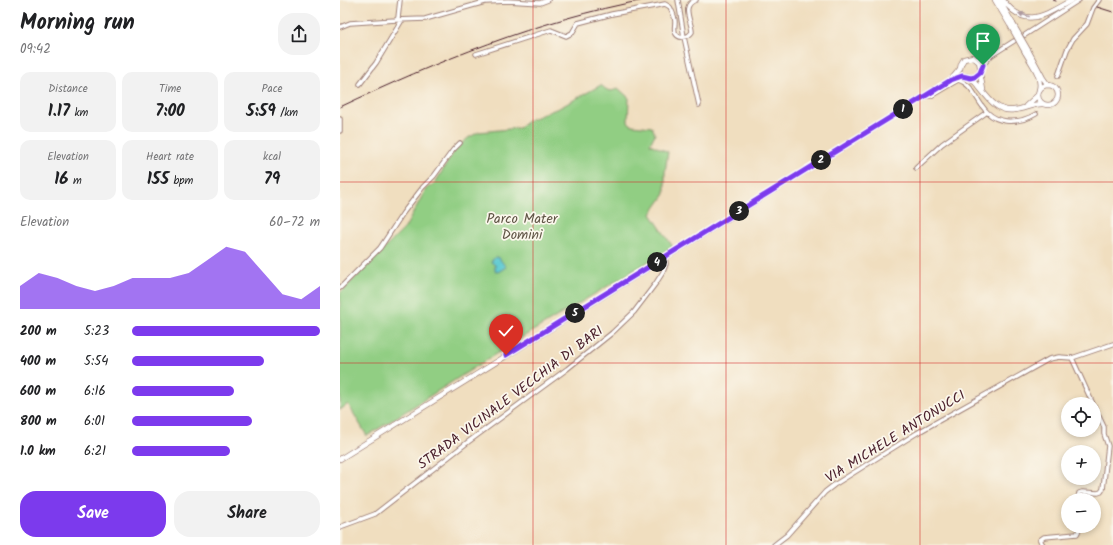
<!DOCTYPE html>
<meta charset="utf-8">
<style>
:root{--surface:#fff;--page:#f2f2f2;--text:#202124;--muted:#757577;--accent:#7c3aed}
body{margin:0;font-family:Kalam,sans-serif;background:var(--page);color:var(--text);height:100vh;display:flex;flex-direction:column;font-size:15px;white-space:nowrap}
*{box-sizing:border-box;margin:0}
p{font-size:13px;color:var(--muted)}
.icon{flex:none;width:22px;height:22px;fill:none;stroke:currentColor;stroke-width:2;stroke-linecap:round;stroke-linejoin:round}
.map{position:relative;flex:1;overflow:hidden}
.panel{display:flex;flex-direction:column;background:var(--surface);width:340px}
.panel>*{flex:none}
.fabs{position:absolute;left:721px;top:397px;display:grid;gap:8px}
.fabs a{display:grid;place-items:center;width:40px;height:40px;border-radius:50%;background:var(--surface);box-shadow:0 2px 6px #0003;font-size:20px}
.pin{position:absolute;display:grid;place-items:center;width:34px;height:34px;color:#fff;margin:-41px -17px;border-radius:50% 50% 50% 0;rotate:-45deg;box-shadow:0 0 4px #0007}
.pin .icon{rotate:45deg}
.km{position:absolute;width:20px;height:20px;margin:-10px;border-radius:50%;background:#222;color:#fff;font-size:11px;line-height:20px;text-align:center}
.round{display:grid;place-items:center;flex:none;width:42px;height:42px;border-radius:16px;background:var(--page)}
.headline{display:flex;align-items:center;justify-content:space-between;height:68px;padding:0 20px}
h1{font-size:22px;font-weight:800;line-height:30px}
.figures{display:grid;grid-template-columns:repeat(3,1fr);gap:6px;height:68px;padding:4px 20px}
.figures div{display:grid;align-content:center;border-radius:10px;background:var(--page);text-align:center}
.figures b{font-size:17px;font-weight:800}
.figures small{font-size:11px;font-weight:400}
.figures p{font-size:11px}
.chart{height:112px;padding:8px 20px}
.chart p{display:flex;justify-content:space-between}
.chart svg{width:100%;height:72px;margin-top:4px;fill:var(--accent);opacity:.7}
.cta{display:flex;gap:8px;margin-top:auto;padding:8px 20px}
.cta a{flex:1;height:46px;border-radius:16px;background:var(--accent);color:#fff;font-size:16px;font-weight:800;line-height:46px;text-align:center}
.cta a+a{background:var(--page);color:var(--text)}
ul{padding:0 20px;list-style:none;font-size:13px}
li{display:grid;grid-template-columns:64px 48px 1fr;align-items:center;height:30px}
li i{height:10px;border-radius:5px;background:var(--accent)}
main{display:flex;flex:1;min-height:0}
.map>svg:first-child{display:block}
</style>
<main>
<section class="panel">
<div class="headline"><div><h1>Morning run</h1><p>09:42</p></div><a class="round"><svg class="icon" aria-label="share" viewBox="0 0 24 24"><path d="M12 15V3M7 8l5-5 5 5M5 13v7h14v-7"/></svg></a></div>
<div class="figures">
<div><p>Distance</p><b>1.17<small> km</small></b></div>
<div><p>Time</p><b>7:00</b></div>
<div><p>Pace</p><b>5:59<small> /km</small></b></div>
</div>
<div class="figures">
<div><p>Elevation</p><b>16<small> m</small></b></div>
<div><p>Heart rate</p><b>155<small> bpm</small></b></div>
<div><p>kcal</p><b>79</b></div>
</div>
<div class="chart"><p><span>Elevation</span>60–72 m</p>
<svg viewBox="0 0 160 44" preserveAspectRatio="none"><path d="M0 44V30L10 22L20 25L30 30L40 33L50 30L60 25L70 25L80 25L90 22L100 14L110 6L120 9L130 22L140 35L150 38L160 30V44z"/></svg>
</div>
<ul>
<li><b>200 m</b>5:23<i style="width:100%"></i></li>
<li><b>400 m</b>5:54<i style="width:70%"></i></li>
<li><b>600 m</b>6:16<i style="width:54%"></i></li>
<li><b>800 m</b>6:01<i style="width:64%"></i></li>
<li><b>1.0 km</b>6:21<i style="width:52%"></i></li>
</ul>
<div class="cta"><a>Save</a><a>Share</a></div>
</section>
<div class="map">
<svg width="773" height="545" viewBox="0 0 773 545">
<rect width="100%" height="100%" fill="#fbf7ec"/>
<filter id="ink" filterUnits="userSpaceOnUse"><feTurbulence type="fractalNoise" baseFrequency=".025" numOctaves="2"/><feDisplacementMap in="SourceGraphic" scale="8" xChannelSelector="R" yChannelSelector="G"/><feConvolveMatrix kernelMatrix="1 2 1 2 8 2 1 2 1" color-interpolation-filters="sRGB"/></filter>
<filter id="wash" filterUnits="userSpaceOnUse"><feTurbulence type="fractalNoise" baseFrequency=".012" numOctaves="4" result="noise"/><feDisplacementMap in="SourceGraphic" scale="16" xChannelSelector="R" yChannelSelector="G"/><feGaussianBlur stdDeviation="0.9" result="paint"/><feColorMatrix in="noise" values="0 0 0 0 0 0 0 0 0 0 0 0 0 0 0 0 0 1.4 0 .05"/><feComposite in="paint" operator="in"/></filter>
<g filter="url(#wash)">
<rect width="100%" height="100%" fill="#f0debf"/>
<path fill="#91ce83" stroke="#6e7657" d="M261,85c6,6 10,8 17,3l11,10 -1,24 4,3 20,2 3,7 -5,10 18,8 -3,20v22l-14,20 22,33 -152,91 -154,98 -19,-32 -8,6v-117l65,-65 21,-39 9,-6 20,-33 13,-12 11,-6 40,-4 10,-8 32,-13z"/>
<path fill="#5dcad2" stroke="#54747e" d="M155,257l4,1 7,9 -8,5 -3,-1v-6l-4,-3z"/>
</g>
<g filter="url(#ink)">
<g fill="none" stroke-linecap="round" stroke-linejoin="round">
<g stroke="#9d7e75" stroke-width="5.5">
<path id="minor" d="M338,0l6,37 15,68
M56,20l29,-1 60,-17 23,-1 32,2 8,-3
M0,27l10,-4 46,-3 2,-2 2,-18
M685,35l54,-35
M136,54l75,-24 15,6 6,-3 6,-10 34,-9 48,-9 5,-1 5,3c2,4 5,9 5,15 0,3 -1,6 0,10 3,8 13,6 17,0 0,-10 -12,-27 4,-32
M636,59l16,-4 22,-14
M641,67l10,-11
M718,76l9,-26 6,-11 14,-15 6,-16 6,-8
M20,84l16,-21 26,-43
M585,96h6l27,-16c21,5 19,38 48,41 12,1 20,-1 30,-7
M0,119v12
M576,168l26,-24 45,-32
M0,288l40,-40 23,-35 20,-26 11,-11 19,-26 7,-7
M732,358l21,46
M738,500l1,-7 3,-1 16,1 3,-1 2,-3 5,-43 -4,-12v-7l-10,-21
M0,527l35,-13 93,-72 99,-73 45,-36 22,-21 22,-29 7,-11 3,-8 -1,-7
M434,545l13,-10 38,-43 9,-7 83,-52 132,-74 10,-2 13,1 41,-14
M703,545l-3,-5 4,-3 33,-3 2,-4v-4"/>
</g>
<g stroke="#9d7e75" stroke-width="6">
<path id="major" d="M655,0l15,25
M659,0l14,24
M663,0c23,31 43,14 69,0
M688,50l15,28 5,7
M685,52c6,11 18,25 14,38
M640,73l3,17
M631,78c13,12 22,35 43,32 10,-1 18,-6 28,-6
M698 95a10 10 0 1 1 20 0a10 10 0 1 1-20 0Z
M686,106l12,-11
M0,459l611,-379c3,-1 9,-4 13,-4 8,1 12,4 17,-6l-2,-8 -6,-5 -9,2 -3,5 -1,5 -9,11"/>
</g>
<use href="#minor" stroke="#fff" stroke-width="3.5"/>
<use href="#major" stroke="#fff" stroke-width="4.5"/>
<path stroke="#4a1f2b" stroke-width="1" d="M713,0l3,1
M757,7l16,5
M0,107c98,-46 197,-87 304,-107"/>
<g stroke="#9d7e75" stroke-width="6" stroke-linecap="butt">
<path id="major-bridge" d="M673,24l15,26
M670,25l15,27"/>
</g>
<use href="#major-bridge" stroke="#fff" stroke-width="4.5"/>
</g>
<defs><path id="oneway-solid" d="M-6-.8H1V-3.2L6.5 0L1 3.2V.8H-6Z"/></defs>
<use fill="#ae9aa0" href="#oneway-solid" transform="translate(684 15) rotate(-162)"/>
</g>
<g fill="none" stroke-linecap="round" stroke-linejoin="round" filter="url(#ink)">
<g stroke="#fff" stroke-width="8">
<path id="route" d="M166,355l445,-275 11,-4 9,2 4,-1 5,-4 3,-8"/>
</g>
<use href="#route" stroke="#7c3aed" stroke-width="5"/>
</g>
<path fill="none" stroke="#d62828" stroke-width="1" stroke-opacity="0.55" d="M193,0v545M386,0v545M580,0v545M0,182h773M0,363h773"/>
<g text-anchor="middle" stroke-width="3.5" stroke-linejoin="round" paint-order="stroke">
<g font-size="14" fill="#5f5445" stroke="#fbf7ec">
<text x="182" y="223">Parco Mater<tspan x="182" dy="16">Domini</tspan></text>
</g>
<g font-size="14" fill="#4a1f2b" stroke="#fbf7ec">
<text transform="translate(170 397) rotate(-37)" y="5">STRADA VICINALE VECCHIA DI BARI</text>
<text transform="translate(555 436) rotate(-32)" y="5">VIA MICHELE ANTONUCCI</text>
</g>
</g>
</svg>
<div class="fabs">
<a><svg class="icon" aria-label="locate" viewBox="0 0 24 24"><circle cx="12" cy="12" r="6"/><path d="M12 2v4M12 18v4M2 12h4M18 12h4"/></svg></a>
<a>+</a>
<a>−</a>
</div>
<div class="pin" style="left:643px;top:65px;background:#1e9e55"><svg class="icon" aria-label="arrive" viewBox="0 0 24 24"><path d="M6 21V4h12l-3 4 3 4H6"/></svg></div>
<div class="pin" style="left:166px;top:355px;background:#d93025"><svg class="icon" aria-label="check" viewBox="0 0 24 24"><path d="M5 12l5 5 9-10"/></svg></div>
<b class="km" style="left:563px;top:109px">1</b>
<b class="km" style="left:481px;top:160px">2</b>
<b class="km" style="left:399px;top:211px">3</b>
<b class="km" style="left:317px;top:262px">4</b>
<b class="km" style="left:235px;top:313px">5</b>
</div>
</main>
